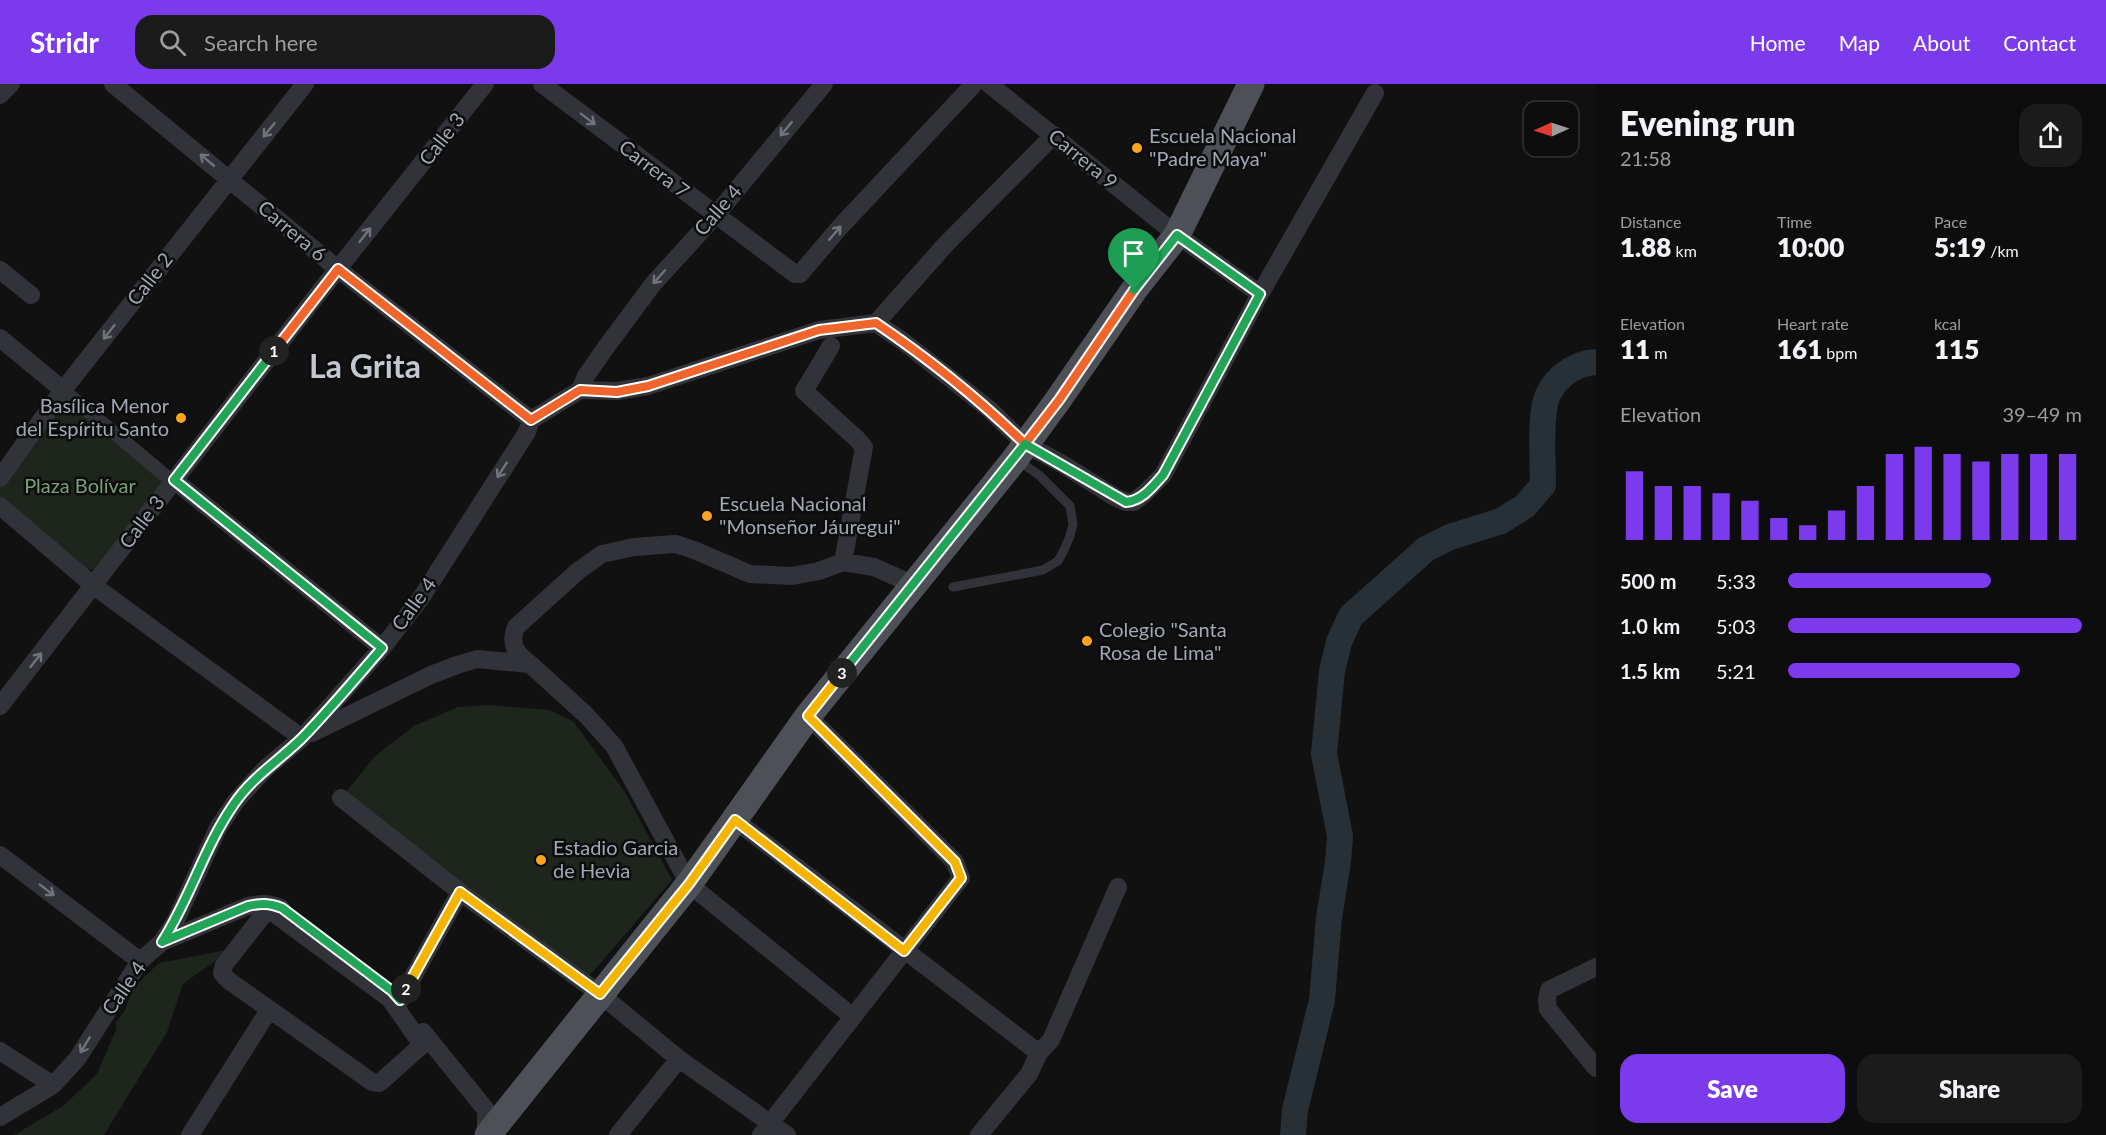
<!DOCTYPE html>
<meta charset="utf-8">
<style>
:root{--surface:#0d0d0e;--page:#1b1b1c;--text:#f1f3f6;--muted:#9a9c9e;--line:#2d2d2e;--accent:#7c3aed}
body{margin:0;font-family:Lato,sans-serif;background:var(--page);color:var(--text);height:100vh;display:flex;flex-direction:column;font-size:22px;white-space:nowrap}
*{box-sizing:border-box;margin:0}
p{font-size:20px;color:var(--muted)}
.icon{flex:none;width:33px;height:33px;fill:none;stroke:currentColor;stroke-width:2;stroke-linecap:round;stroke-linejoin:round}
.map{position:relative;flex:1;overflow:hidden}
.details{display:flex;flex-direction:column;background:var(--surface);width:510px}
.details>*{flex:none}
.needle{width:39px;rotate:267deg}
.controls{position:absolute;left:1524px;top:18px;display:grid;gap:12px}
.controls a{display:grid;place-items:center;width:54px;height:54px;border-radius:12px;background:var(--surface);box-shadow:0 6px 24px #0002,0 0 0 2px var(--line);font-size:30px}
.pin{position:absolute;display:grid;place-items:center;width:51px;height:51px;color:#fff;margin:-62px -26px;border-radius:50% 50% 50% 0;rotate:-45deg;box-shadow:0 0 6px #0007}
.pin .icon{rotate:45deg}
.km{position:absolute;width:30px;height:30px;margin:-15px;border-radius:50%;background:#222;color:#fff;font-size:16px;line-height:30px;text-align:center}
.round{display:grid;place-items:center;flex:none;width:63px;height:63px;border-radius:18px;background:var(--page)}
.overview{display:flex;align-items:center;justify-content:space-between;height:102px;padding:0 24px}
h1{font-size:33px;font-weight:800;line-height:45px}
.metrics{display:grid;grid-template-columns:repeat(3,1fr);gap:9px;height:102px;padding:6px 24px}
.metrics div{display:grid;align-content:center}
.metrics b{font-size:26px;font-weight:800}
.metrics small{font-size:16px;font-weight:400}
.metrics p{font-size:16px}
.chart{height:168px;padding:12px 24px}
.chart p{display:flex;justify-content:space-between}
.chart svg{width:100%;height:108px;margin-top:6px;stroke:var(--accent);stroke-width:6}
.button{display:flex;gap:12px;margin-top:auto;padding:12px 24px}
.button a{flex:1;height:69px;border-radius:18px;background:var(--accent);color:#fff;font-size:24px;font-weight:800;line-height:69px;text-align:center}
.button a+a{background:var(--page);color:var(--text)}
ul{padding:0 24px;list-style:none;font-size:20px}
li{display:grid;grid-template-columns:96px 72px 1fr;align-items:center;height:45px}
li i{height:15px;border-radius:8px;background:var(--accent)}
header{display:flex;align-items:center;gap:36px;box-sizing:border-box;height:84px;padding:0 30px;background:var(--accent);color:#fff}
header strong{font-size:28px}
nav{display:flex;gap:33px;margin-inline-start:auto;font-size:21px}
.search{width:420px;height:54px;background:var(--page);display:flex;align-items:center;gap:15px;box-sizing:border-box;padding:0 21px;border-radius:18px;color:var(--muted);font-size:22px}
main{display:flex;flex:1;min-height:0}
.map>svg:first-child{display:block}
</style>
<header>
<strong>Stridr</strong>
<div class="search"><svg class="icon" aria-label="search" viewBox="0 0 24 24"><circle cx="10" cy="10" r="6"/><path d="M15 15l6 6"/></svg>Search here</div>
<nav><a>Home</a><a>Map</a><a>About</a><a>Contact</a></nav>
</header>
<main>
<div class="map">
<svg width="1596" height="1051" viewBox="0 0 1596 1051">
<rect width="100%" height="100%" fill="#111112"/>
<path fill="#1d251d" d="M68,310l100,84 -73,92 -15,-2 -80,-67v-16z
M489,621l60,5 24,11 52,71 47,88 -88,102 -243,-184 34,-42 39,-30 44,-19z
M232,865l-49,35 -16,48 -63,103h-90l49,-29 34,-32 19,-44v-8l8,-10 10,-25 25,-24z"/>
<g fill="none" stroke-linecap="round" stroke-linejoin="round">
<path stroke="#273036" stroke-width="26" d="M1293,1051l2,-25 27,-110 7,-82 9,-56 2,-26 -16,-82 8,-83 7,-29 12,-26 75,-67 24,-12 51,-16 24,-15 18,-21c0,-26 -3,-55 2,-81 5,-23 28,-41 51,-42"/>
<path stroke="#313338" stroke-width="9" d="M953,503l90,-17 15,-9 6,-11 6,-14 3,-12 -3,-18 -31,-31 -22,-15"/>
<path stroke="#313338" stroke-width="14" d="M63,306l105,88 6,2"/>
<path stroke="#313338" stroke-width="18" d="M113,0l225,185 193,151
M542,0l253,190h5l40,-47 134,-143
M989,0l188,151 83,59
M0,11l11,-11
M0,186l31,25
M876,239l28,19 85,67 36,35 34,18 56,35 11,5h8l11,-9 18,-18 97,-181 115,-201
M0,254l63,52
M831,262l-27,45 53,48 7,8 -21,115
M580,306l37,1 31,-5 171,-56 57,-7 70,-79 108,-109
M0,394l63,-88 242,-306
M174,396l208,168
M0,422l94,80 208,152
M530,580c-14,-11 -21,-19 -14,-37l62,-56 24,-17 32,-7 42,-3 18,6 56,24 42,2 27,-5 24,-9 31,5 38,17
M0,622l314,-407 171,-215
M312,649l119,-58 26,-10 20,-6 53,5 56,51 28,31 75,138 164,133
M341,714l119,94 140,102 79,65 108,76
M735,736l304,233
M0,771l140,106
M162,858l86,-36c13,-3 21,-3 33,2
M1596,883l-47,23 -2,9 1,10 48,59
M400,916l60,-108
M423,948l63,78v25
M422,961l-32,-46 -115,-85 -6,-2 -5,2 -40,51 -2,8 6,7 144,102 7,1 5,-4 38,-34 6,-5
M0,967l53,34
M0,1033l53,-32 24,-26 63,-98 22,-19 13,-20 43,-94 18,-27 29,-32 37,-31 80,-90 39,-50 106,-166 4,-12 49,-30 6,-14 18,-26 49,-66 62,-68 109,-132
M190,1051l79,-125
M618,1051l61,-76
M761,1051l200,-257 -6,-16 -147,-146
M979,1051l50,-61 10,-21 12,-13 67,-153"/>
<path stroke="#4d5057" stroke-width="27" d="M488,1051l201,-251 119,-168 207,-257 43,-59 76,-110 43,-55 74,-151"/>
</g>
<defs><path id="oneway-shaft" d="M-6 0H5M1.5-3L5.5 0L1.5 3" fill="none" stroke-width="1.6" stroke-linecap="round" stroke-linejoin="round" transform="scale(1.5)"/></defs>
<g stroke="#6f737c">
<use href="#oneway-shaft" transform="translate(588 35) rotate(37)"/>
<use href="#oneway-shaft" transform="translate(786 45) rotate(130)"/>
<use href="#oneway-shaft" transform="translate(269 46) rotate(129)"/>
<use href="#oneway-shaft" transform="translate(207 76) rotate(-140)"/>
<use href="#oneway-shaft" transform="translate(835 149) rotate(-49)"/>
<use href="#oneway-shaft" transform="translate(365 151) rotate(-52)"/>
<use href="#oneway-shaft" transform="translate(659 193) rotate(132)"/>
<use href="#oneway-shaft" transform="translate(109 248) rotate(128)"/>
<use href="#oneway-shaft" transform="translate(502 386) rotate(123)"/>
<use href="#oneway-shaft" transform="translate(36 576) rotate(-52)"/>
<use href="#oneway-shaft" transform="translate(47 806) rotate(37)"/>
<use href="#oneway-shaft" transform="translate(85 961) rotate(121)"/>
</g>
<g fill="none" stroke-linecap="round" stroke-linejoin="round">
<g stroke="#fff" stroke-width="12">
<path id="split-1" d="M274,267l64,-82 193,151 49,-30 37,2 31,-6 171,-56 57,-7c53,36 103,76 149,121l34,-44 75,-110"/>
</g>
<g stroke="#fff" stroke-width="12">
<path id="split-2" d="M274,267l-100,129 208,168c-26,30 -52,61 -79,89 -23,23 -51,40 -69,67 -30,43 -44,95 -72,138l86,-36c13,-3 21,-3 34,2l110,83 8,9 6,-11"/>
</g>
<g stroke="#fff" stroke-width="12">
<path id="split-3" d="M406,905l54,-97 140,102 89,-110 46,-64 169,131 57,-73 -6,-16 -147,-146 34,-43"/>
</g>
<g stroke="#fff" stroke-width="12">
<path id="split-4" d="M842,589l183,-229 101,58c16,-1 27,-16 37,-27l97,-181 -83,-59 -43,55"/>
</g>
<use href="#split-1" stroke="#f0652b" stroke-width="8"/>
<use href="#split-2" stroke="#22a559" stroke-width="8"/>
<use href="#split-3" stroke="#f5b400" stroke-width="8"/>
<use href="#split-4" stroke="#22a559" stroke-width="8"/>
</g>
<g fill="#fda41e" stroke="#0c0c0d" stroke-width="2">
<circle cx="1137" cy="64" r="6"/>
<circle cx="181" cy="334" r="6"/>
<circle cx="707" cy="432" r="6"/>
<circle cx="1087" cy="557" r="6"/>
<circle cx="541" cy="776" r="6"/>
</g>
<g text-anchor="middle" stroke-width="5" stroke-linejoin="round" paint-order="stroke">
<g font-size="20" fill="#a1a8b4" stroke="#0c0c0d" text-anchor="start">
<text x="1149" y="59">Escuela Nacional<tspan x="1149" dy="23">"Padre Maya"</tspan></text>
<text x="169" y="329" text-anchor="end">Basílica Menor<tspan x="169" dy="23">del Espíritu Santo</tspan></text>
<text x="719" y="427">Escuela Nacional<tspan x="719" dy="23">"Monseñor Jáuregui"</tspan></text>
<text x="1099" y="553">Colegio "Santa<tspan x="1099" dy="23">Rosa de Lima"</tspan></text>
<text x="553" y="771">Estadio Garcia<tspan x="553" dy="23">de Hevia</tspan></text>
</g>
<g font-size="20" fill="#a1a8b4" stroke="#0c0c0d">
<text transform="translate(442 55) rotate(-52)" y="7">Calle 3</text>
<text transform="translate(1083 75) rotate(39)" y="7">Carrera 9</text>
<text transform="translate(654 85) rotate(37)" y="7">Carrera 7</text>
<text transform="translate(718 126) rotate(-49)" y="7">Calle 4</text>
<text transform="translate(292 147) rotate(40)" y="7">Carrera 6</text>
<text transform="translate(150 195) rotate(-52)" y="7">Calle 2</text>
<text transform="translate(142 438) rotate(-53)" y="7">Calle 3</text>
<text transform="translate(414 520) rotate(-54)" y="7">Calle 4</text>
<text transform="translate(124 904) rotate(-55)" y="7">Calle 4</text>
</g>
<g font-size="20" fill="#77a176" stroke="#0c0c0d">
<text x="80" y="409">Plaza Bolívar</text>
</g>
<g font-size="32" font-weight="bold" fill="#c2c7d0" stroke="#0c0c0d">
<text x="365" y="294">La Grita</text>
</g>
</g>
</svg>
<div class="controls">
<a><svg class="needle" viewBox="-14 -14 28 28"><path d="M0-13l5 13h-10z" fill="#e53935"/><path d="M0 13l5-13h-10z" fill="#9a9c9e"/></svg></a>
</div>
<div class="pin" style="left:1134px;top:206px;background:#1e9e55"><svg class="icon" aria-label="arrive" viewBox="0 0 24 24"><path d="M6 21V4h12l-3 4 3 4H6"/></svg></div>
<b class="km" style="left:274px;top:267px">1</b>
<b class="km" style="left:406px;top:905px">2</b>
<b class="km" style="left:842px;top:589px">3</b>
</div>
<section class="details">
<div class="overview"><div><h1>Evening run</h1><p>21:58</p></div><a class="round"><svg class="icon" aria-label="share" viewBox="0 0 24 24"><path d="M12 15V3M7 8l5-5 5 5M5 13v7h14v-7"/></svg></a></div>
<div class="metrics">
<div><p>Distance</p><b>1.88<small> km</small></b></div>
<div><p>Time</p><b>10:00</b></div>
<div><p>Pace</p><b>5:19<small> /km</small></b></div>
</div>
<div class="metrics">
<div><p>Elevation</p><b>11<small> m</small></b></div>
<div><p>Heart rate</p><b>161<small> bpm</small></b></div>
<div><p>kcal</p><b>115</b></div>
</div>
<div class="chart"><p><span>Elevation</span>39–49 m</p>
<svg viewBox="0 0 160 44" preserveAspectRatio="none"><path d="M5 44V16M15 44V22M25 44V22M35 44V25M45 44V28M55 44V35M65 44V38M75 44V32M85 44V22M95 44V9M105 44V6M115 44V9M125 44V12M135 44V9M145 44V9M155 44V9"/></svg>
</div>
<ul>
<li><b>500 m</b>5:33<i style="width:69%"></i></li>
<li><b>1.0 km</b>5:03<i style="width:100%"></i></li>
<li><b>1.5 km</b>5:21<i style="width:79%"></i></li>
</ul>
<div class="button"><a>Save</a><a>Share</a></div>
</section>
</main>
